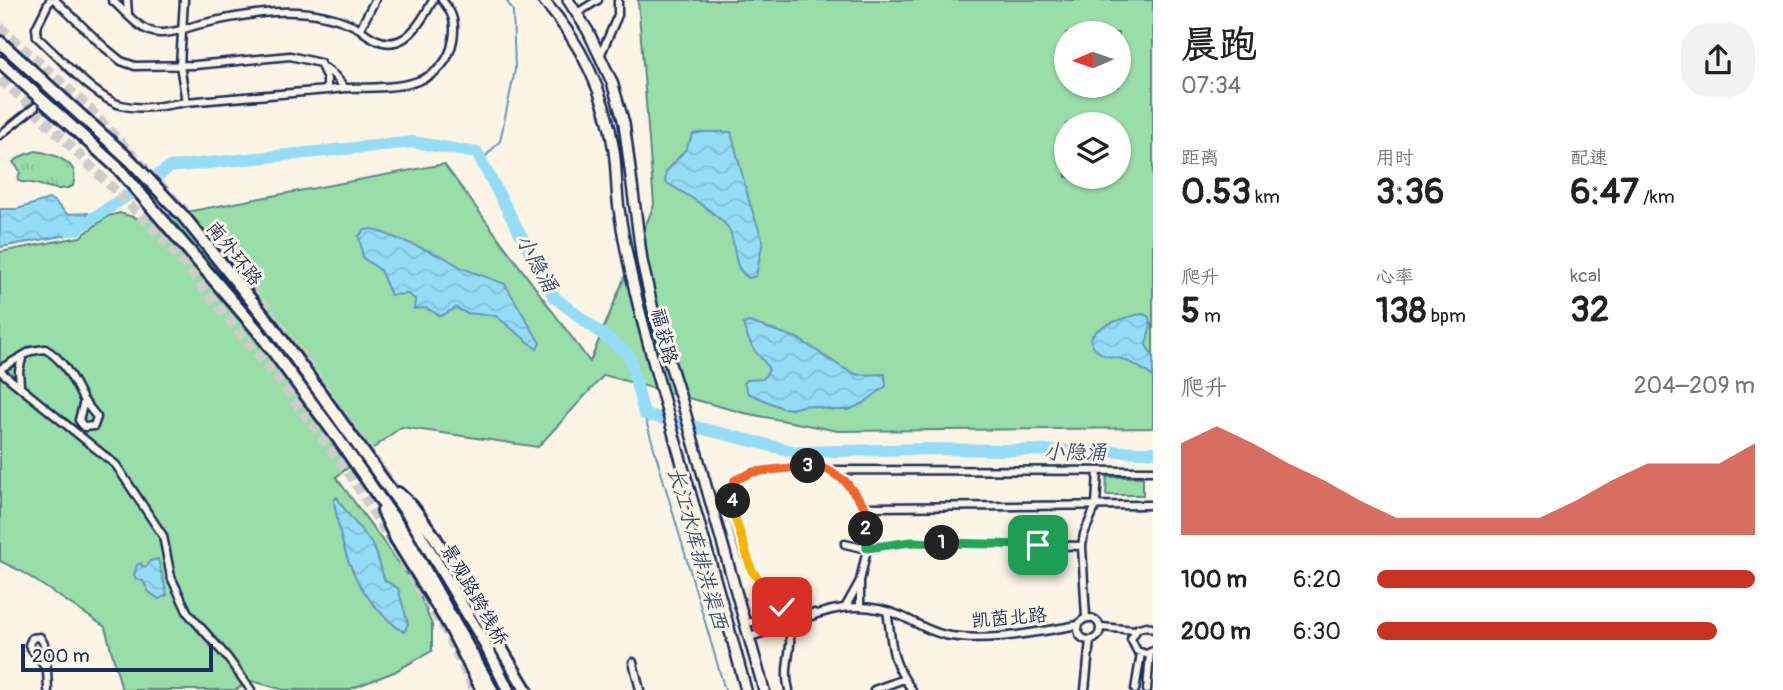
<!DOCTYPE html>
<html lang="zh">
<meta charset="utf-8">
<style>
:root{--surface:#fff;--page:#f2f2f2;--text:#222;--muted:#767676;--accent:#c8321e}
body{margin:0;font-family:Pangolin,"LXGW WenKai TC",sans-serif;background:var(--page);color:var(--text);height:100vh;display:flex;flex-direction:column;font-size:26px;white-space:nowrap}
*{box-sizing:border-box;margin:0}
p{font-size:23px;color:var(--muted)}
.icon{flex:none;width:38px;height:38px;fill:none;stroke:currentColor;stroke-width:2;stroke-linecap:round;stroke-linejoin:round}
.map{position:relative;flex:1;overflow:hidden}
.side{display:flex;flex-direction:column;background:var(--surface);width:630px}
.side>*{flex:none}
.needle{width:46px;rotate:268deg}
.fabs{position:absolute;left:1054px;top:21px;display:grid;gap:14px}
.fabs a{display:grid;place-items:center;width:77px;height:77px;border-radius:50%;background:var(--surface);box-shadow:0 2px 5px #0004;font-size:35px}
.scale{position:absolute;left:21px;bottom:18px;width:192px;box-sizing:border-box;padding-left:7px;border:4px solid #1b2f5e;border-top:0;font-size:19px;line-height:24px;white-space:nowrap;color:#1b2f5e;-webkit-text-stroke:5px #fcf5e5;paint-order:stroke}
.pin{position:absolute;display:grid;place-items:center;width:60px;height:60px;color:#fff;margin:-30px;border-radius:14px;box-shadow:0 4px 10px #0006}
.km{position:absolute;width:35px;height:35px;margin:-18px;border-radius:50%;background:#222;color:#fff;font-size:19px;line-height:35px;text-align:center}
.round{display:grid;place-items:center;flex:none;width:74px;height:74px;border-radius:28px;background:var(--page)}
.overview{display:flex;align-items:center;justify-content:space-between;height:119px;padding:0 28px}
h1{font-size:38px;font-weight:700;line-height:52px}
.figures{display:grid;grid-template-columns:repeat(3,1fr);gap:10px;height:119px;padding:7px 28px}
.figures div{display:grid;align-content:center}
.figures b{font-size:35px;font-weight:700}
.figures small{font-size:19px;font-weight:400}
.figures p{font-size:19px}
.chart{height:196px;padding:14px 28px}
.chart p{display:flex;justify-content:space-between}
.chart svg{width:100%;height:126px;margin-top:7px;fill:var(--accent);opacity:.7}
ul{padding:0 28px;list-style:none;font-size:23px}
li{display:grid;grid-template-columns:112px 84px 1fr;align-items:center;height:52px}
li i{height:18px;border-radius:9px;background:var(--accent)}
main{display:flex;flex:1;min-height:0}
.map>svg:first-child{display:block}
</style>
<main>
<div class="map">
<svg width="1153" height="690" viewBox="0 0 1153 690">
<defs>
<pattern id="park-tufts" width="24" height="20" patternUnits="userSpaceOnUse" patternTransform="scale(1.75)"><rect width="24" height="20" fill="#99dda9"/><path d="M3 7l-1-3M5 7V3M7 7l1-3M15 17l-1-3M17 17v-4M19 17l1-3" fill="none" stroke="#83be94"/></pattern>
<pattern id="water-waves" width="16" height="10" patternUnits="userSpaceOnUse" patternTransform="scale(1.75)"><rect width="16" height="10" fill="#95ddf7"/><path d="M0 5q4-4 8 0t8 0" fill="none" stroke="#80bed6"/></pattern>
</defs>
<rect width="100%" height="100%" fill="#fcf5e5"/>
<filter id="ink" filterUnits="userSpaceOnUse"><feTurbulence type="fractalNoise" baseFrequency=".0143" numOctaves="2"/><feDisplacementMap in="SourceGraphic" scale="14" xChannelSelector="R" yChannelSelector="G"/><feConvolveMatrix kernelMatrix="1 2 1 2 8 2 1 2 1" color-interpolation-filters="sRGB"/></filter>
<g filter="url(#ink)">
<path fill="#99dda9" stroke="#5a8684" stroke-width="2" fill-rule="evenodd" d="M638,0h515v428l-315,3 -94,-18 -140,-38 -66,72 -137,-20 -65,50 81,111 15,37v26l-38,21 -46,18h-64l-32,-9 -17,9h-113l-17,-63 -84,-56 -21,-10v-309l80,-15 28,-21 12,-3 23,7 301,-56 146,198 64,-157zM1066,33h52v53h-52zM1066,124h52v53h-52z
M1107,477h36v18h-37z"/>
<path fill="url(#park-tufts)" stroke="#5a8684" stroke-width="2" d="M36,151c12,2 30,7 37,18 3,5 1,12 0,17 -19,9 -33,-5 -52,-4l-3,-2 2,-9 -7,-9 11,-7z"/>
<path fill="url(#water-waves)" stroke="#6497ba" stroke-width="2" d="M704,132h27l19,72 13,37 -7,35 -7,2c-20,-10 -10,-40 -24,-54 -17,-17 -39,-30 -60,-42l1,-10 20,-23 7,-15z
M49,199l5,2 13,13 21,-1 -9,20 -79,14v-38h17z
M373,229l69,27 20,12 43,16 35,59 -3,6 -41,-33 -30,-3 -10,-5 -15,8 -15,-8 -12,1 1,-10 -7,-5 -17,1 -11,-25 -17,-12 -4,-22 5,-6z
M1143,314l5,2 3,8 -5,21 7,12v20c-9,-7 -18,-13 -29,-17 -7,-3 -15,-2 -22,-6 -36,-22 26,-38 41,-40z
M749,322l48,16 46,30 15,7 27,-1 1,12 -22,17 -15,7h-16l-27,-5 -14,4 -10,-1 -34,-15 -4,-10 3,-3 16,-1 6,-9c-3,-9 -9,-12 -14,-19 -4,-6 -10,-20 -12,-27z
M337,497c10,20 27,33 37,51 5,10 7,22 11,33l13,7 10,36 -4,8c-8,-4 -14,-11 -21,-17 -32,-32 -43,-71 -49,-115z
M158,559l9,36 -8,4 -10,-7 -6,-11 -7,-2 -2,-4 3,-10 4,-2 1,3 4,1 4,-6z"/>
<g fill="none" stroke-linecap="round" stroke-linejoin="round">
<path stroke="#6497ba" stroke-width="2" d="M482,160l18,-19 15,-71 -2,-59 -7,-11
M644,414l81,276"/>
<path stroke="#95ddf7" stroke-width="12" d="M68,230l9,-1 93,-62 243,-25 64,11 77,144 75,58 15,59 152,38 127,-3 230,3"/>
<path stroke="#cfcdca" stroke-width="10" stroke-dasharray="10 5" stroke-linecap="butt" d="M0,27l85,77 100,107
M0,80l22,18 139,138 127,156 65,87 95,156 26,55
M202,232l64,75 132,186
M423,530l94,160"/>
<g stroke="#1b2f5e" stroke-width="11">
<path id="street" d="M50,0l-14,28 1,9c20,18 58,61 84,68 21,6 45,0 65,-3l-6,-37 4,-65
M55,0l49,47 17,14 14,5 60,-1 95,-9 30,7 7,16v11l-141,12
M112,0c14,12 28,32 47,33 14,1 29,-6 42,-9 52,-12 110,-22 159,5
M127,0l1,14
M375,0l-15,29c36,31 56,4 73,-29
M577,13l21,-13
M600,56l18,-41v-15
M325,68l10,8 10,12 -18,2
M345,88c41,-1 99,4 108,-48 3,-17 0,-27 -11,-40
M0,135l35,-28
M0,369l31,-18 14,-2c20,11 28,32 39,52l-5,19 5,7 10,-1 3,-9 -13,-16
M0,371l116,94 47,71 8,41 17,36 39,44 24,33
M20,385l-1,-14 3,-13
M830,470l323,1
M865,507l288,-2
M845,544l22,5 44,-7 171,4 2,-12 12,-29 2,-34
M1082,546l4,72
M860,583v22
M887,611c6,36 2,47 25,79
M814,613l-18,1 -12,3c-4,-19 -14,-20 -24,-34 -16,-24 -34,-76 -25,-103l18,-8 55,-6 20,4 17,10 20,27 2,42 -7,32 -14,25
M1078 629a11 11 0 1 1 22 0a11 11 0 1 1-22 0Z
M745,623l39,-6 4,9 -39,11
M1101,627l34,3
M1153,629l-6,-3 -9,2 -7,11 6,12 9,3 7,-3
M40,637l4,7 3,26 -18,-25 3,-7z
M633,662l7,28
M47,670l1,20
M789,690c-7,-25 6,-42 -1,-64 37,-18 73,-27 113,-10 16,7 26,15 44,19 43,8 91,-3 134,-10
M874,690l30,-11
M1085,690l5,-50
M1135,690l6,-37
M1147,690l3,-37"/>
</g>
<g stroke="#1b2f5e" stroke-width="14">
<path id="secondary" d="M543,0c38,42 63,95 71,151 3,19 2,39 5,58 5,34 12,66 20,99 33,128 73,254 107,382
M568,0l20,31 24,51 12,41 18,138 11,49 30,95 81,285"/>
</g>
<g stroke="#1b2f5e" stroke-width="16">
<path id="highway" d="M0,42l131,119 53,56 88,109 137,190 75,126 24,48
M0,62l119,107 139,162 79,106 69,99 86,154
M398,493l14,13 22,30 92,154
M383,511l13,28 53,86 33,65"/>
</g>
<use href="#street" stroke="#fcf5e5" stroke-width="6"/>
<use href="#secondary" stroke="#fcf5e5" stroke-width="9"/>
<use href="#highway" stroke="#fcf5e5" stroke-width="10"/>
</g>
</g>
<g fill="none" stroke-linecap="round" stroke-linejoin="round" filter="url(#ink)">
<g stroke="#fff" stroke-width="14">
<path id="split-1" d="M942,543l96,2"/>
</g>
<g stroke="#fff" stroke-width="14">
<path id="split-2" d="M866,529l1,19 44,-6 31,1"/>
</g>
<g stroke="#fff" stroke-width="14">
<path id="split-3" d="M808,466l20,4 17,11 20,26 1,22"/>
</g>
<g stroke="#fff" stroke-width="14">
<path id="split-4" d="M733,501l-1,-12 3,-9 18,-8 55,-6"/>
</g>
<g stroke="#fff" stroke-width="14">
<path id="split-5" d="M733,501v10l19,60 14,18"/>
</g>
<g stroke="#fff" stroke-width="14">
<path id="split-6" d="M766,589l10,8 6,10"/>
</g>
<use href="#split-1" stroke="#22a559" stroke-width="9"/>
<use href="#split-2" stroke="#22a559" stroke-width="9"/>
<use href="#split-3" stroke="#f0652b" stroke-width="9"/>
<use href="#split-4" stroke="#f0652b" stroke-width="9"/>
<use href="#split-5" stroke="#f5b400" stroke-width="9"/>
<use href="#split-6" stroke="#f5b400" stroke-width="9"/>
</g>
<g text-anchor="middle" stroke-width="6" stroke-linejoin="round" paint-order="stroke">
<g font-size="19" fill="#1b2f5e" stroke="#fcf5e5">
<text transform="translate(235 253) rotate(51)" y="7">南外环路</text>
<text transform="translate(665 336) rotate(76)" y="7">福获路</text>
<text transform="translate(475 594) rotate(60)" y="7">景观路跨线桥</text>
<text transform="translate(1009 617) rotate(-5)" y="7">凯茵北路</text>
</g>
<g font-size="21" font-style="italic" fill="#33527d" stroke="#fcf5e5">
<text transform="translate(537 263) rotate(61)" y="7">小隐涌</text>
<text x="1075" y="459">小隐涌</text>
<text transform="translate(698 548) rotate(74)" y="7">长江水库排洪渠西</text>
</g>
</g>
</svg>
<div class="fabs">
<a><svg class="needle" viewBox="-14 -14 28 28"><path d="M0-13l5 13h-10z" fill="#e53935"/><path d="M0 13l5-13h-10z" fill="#767676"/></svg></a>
<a><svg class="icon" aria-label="layers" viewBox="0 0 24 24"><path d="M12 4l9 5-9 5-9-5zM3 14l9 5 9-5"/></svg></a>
</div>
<div class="scale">200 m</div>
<div class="pin" style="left:1038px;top:545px;background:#1e9e55"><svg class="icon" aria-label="arrive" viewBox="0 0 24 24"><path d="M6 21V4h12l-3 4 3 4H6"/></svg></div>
<div class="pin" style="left:782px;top:607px;background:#d93025"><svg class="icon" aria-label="check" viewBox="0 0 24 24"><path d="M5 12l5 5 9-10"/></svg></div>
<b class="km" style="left:942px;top:543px">1</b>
<b class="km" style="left:866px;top:529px">2</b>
<b class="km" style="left:808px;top:466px">3</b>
<b class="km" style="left:733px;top:501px">4</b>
</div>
<section class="side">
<div class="overview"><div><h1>晨跑</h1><p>07:34</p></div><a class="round"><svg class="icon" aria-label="share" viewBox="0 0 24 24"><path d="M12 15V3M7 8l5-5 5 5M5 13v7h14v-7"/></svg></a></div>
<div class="figures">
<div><p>距离</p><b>0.53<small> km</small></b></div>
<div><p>用时</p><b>3:36</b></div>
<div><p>配速</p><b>6:47<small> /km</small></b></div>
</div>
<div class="figures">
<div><p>爬升</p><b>5<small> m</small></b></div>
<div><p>心率</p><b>138<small> bpm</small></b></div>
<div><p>kcal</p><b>32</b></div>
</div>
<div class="chart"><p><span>爬升</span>204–209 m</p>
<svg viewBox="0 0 160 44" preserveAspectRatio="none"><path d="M0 44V12L10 6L20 12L30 19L40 25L50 32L60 38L70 38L80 38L90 38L100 38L110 32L120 25L130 19L140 19L150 19L160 12V44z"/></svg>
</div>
<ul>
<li><b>100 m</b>6:20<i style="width:100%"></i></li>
<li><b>200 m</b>6:30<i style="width:90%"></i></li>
</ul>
</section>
</main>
